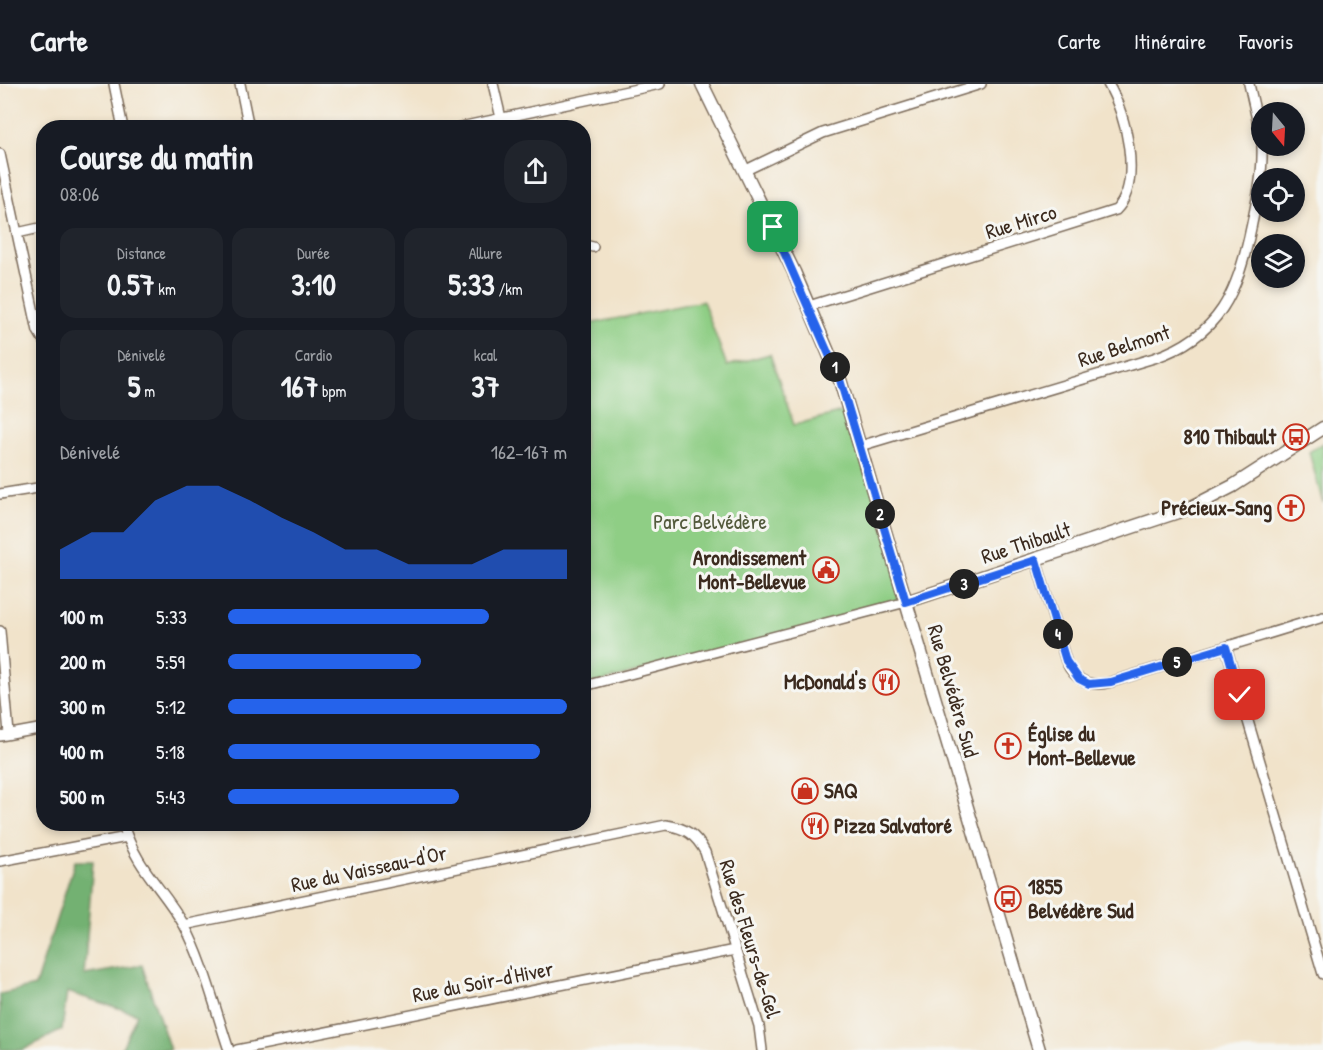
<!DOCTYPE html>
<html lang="fr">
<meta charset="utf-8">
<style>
:root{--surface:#171b24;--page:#20242c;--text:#f1f3f6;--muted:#9ea1a6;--line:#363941;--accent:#2563eb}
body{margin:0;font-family:"Patrick Hand",sans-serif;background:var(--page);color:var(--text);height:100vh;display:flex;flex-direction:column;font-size:22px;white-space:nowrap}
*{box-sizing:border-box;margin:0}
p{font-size:20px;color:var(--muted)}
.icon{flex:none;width:33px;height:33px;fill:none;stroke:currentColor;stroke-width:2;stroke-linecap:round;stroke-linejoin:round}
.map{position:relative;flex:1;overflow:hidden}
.side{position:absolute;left:36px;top:36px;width:555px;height:711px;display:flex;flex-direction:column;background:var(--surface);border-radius:24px;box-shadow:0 3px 9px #0003}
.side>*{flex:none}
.needle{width:39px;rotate:162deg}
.fabs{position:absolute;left:1251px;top:18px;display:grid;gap:12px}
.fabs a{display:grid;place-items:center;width:54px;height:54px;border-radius:50%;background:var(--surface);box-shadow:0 3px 9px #0003;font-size:30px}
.pin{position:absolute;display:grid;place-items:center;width:51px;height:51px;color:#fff;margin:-26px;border-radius:12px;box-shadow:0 3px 9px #0006}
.km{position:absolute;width:30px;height:30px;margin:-15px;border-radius:50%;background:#222;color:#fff;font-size:16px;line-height:30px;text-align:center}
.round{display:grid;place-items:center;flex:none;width:63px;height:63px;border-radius:24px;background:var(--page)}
.overview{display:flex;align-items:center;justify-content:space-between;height:102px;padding:0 24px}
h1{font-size:33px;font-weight:700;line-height:45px}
.stats{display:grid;grid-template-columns:repeat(3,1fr);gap:9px;height:102px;padding:6px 24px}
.stats div{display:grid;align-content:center;border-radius:15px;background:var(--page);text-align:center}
.stats b{font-size:30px;font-weight:700}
.stats small{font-size:16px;font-weight:400}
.stats p{font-size:16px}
.chart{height:168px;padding:12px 24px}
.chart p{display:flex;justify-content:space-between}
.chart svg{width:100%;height:108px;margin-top:6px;fill:var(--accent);opacity:.7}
ul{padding:0 24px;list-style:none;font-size:20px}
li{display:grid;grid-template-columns:96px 72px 1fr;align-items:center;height:45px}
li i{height:15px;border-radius:8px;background:var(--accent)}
header{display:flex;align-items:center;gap:36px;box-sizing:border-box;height:84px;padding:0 30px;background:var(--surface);border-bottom:2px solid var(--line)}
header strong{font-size:28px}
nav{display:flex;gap:33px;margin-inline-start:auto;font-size:21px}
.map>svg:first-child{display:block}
</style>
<header>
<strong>Carte</strong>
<nav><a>Carte</a><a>Itinéraire</a><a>Favoris</a></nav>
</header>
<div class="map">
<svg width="1323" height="966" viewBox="0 0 1323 966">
<rect width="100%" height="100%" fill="#f6f6f2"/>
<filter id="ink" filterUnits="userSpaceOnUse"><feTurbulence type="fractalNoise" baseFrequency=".0167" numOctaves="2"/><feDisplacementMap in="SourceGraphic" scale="12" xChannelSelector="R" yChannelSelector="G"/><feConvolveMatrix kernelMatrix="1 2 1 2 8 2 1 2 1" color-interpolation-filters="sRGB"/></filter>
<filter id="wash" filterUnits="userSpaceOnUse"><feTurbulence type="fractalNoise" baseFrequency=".008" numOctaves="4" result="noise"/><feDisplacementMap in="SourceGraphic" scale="24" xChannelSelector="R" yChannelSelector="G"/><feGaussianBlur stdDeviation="1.35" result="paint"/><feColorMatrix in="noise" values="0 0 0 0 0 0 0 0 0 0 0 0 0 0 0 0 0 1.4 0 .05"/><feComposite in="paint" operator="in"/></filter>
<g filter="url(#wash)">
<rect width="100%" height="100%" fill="#f1e3ca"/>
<path fill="#8fce85" stroke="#657c52" stroke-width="1.5" d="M703,217l24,65 43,-12 24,71 56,-15 56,192 -322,84v-361z
M1323,359v60l-14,-51z"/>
<path fill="#73b172" stroke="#576e48" stroke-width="1.5" d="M75,777h18l-9,114 58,-10 28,85h-49l16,-36 -70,-22 -5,38 -39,20h-23v-56l35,-8z"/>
</g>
<g filter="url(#ink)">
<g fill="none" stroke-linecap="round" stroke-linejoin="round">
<g stroke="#7b6b5a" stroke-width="12">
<path id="minor" d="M114,0l9,44
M240,0l9,44
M493,0l8,34
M1249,0l13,58
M456,44l204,-44
M0,70l38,177 6,10
M744,87l79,-38 158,-49
M17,149l27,-6
M584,161l9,2
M809,222l307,-96c27,-27 10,-97 -8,-126
M860,362l294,-88c66,-22 84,-67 97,-130 6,-28 12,-54 11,-82
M0,410l44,-7
M1036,476l30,101c8,19 24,27 45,21l212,-65
M0,547l9,103
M1226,563l97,327
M584,602l322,-84
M0,652l44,-8
M123,740c13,44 39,63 61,101 19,34 32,87 45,125
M0,777l127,-24
M184,841l482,-100c20,3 30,10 39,27l54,174 3,24
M237,966l498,-100"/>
</g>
<g stroke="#7b6b5a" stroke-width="15">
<path id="tertiary" d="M702,0l92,188 46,108 199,670
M906,518l284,-94 43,-22 90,-58"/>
</g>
<use href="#minor" stroke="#fff" stroke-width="9"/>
<use href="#tertiary" stroke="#fff" stroke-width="12"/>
</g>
</g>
<g fill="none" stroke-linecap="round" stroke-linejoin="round" filter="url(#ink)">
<g stroke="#fff" stroke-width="12">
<path id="route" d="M773,143l67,153 66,222 130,-42 30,101 13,18 10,5 22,-2 115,-35 14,48"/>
</g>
<use href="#route" stroke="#2563eb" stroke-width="8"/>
</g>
<defs>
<g id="bus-ring" transform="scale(1.35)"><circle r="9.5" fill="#f6f6f2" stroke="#c8321e" stroke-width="1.5"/><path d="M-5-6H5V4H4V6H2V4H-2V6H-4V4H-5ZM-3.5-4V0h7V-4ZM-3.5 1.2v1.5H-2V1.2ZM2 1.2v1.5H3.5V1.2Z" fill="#c8321e"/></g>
<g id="church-ring" transform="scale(1.35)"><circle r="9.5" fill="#f6f6f2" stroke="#c8321e" stroke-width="1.5"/><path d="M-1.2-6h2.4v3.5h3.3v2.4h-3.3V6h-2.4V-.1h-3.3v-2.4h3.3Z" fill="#c8321e"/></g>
<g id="civic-ring" transform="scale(1.35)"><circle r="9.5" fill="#f6f6f2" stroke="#c8321e" stroke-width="1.5"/><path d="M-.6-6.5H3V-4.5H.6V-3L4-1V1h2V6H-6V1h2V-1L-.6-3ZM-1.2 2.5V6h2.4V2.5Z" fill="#c8321e"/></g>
<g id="restaurant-ring" transform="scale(1.35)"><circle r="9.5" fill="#f6f6f2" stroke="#c8321e" stroke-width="1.5"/><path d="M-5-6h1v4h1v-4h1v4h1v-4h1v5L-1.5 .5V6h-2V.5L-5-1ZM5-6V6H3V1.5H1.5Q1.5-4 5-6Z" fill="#c8321e"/></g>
<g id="shop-ring" transform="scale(1.35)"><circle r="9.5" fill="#f6f6f2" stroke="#c8321e" stroke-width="1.5"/><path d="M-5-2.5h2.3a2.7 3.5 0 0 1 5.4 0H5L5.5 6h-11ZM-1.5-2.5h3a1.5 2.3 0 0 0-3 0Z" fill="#c8321e"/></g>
</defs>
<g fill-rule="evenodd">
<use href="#bus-ring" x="1296" y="353"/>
<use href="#church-ring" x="1291" y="424"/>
<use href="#civic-ring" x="826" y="486"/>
<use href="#restaurant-ring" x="886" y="598"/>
<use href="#church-ring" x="1008" y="662"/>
<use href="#shop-ring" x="805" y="707"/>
<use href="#restaurant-ring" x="815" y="742"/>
<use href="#bus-ring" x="1008" y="815"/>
</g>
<g text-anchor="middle" stroke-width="6" stroke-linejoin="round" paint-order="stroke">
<g font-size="21" fill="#3b2a1e" stroke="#f6f6f2">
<text transform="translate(1021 138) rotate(-17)" y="7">Rue Mirco</text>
<text transform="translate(1124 262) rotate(-18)" y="7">Rue Belmont</text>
<text transform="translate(1026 459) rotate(-18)" y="7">Rue Thibault</text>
<text transform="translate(953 607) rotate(74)" y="7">Rue Belvédère Sud</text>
<text transform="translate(369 785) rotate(-12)" y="7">Rue du Vaisseau-d'Or</text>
<text transform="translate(750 855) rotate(73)" y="7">Rue des Fleurs-de-Gel</text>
<text transform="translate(483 898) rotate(-11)" y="7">Rue du Soir-d'Hiver</text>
</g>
<g font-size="21" font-weight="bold" fill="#3b2a1e" stroke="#f6f6f2" text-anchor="end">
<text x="1276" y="360">810 Thibault</text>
<text x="1272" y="431">Précieux-Sang</text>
<text x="806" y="481">Arondissement<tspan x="806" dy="24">Mont-Bellevue</tspan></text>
<text x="866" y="605">McDonald's</text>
<text x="1028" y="657" text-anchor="start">Église du<tspan x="1028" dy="24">Mont-Bellevue</tspan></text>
<text x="824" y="714" text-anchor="start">SAQ</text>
<text x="834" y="749" text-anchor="start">Pizza Salvatoré</text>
<text x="1028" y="810" text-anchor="start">1855<tspan x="1028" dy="24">Belvédère Sud</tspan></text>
</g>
<g font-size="21" fill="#545b3d" stroke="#f6f6f2">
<text x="710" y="445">Parc Belvédère</text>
</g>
</g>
</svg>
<div class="fabs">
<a><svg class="needle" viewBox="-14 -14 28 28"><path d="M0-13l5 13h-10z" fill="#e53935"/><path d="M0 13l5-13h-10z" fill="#9ea1a6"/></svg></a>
<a><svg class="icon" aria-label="locate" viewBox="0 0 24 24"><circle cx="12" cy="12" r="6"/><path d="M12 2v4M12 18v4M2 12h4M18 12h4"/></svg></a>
<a><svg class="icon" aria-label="layers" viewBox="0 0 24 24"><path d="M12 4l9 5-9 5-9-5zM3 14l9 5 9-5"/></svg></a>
</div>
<div class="pin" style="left:773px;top:143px;background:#1e9e55"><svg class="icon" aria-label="arrive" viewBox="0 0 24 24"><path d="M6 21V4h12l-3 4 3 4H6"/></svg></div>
<div class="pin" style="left:1240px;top:611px;background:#d93025"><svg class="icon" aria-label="check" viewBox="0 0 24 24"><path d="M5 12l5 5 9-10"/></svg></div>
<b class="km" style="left:835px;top:283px">1</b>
<b class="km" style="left:880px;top:430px">2</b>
<b class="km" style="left:964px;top:500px">3</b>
<b class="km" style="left:1058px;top:550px">4</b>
<b class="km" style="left:1177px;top:578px">5</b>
<section class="side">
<div class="overview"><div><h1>Course du matin</h1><p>08:06</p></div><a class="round"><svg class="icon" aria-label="share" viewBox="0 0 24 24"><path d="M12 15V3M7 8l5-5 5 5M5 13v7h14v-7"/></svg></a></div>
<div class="stats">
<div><p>Distance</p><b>0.57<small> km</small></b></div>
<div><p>Durée</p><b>3:10</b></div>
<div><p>Allure</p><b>5:33<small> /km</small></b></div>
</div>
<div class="stats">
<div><p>Dénivelé</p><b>5<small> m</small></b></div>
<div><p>Cardio</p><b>167<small> bpm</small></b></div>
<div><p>kcal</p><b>37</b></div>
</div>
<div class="chart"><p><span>Dénivelé</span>162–167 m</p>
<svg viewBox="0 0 160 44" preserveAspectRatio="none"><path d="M0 44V32L10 25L20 25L30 12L40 6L50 6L60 12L70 19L80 25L90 32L100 32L110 38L120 38L130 38L140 32L150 32L160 32V44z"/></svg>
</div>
<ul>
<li><b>100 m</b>5:33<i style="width:77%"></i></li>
<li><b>200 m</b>5:59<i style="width:57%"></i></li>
<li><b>300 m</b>5:12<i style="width:100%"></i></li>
<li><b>400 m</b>5:18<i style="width:92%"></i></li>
<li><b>500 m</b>5:43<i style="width:68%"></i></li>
</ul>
</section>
</div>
